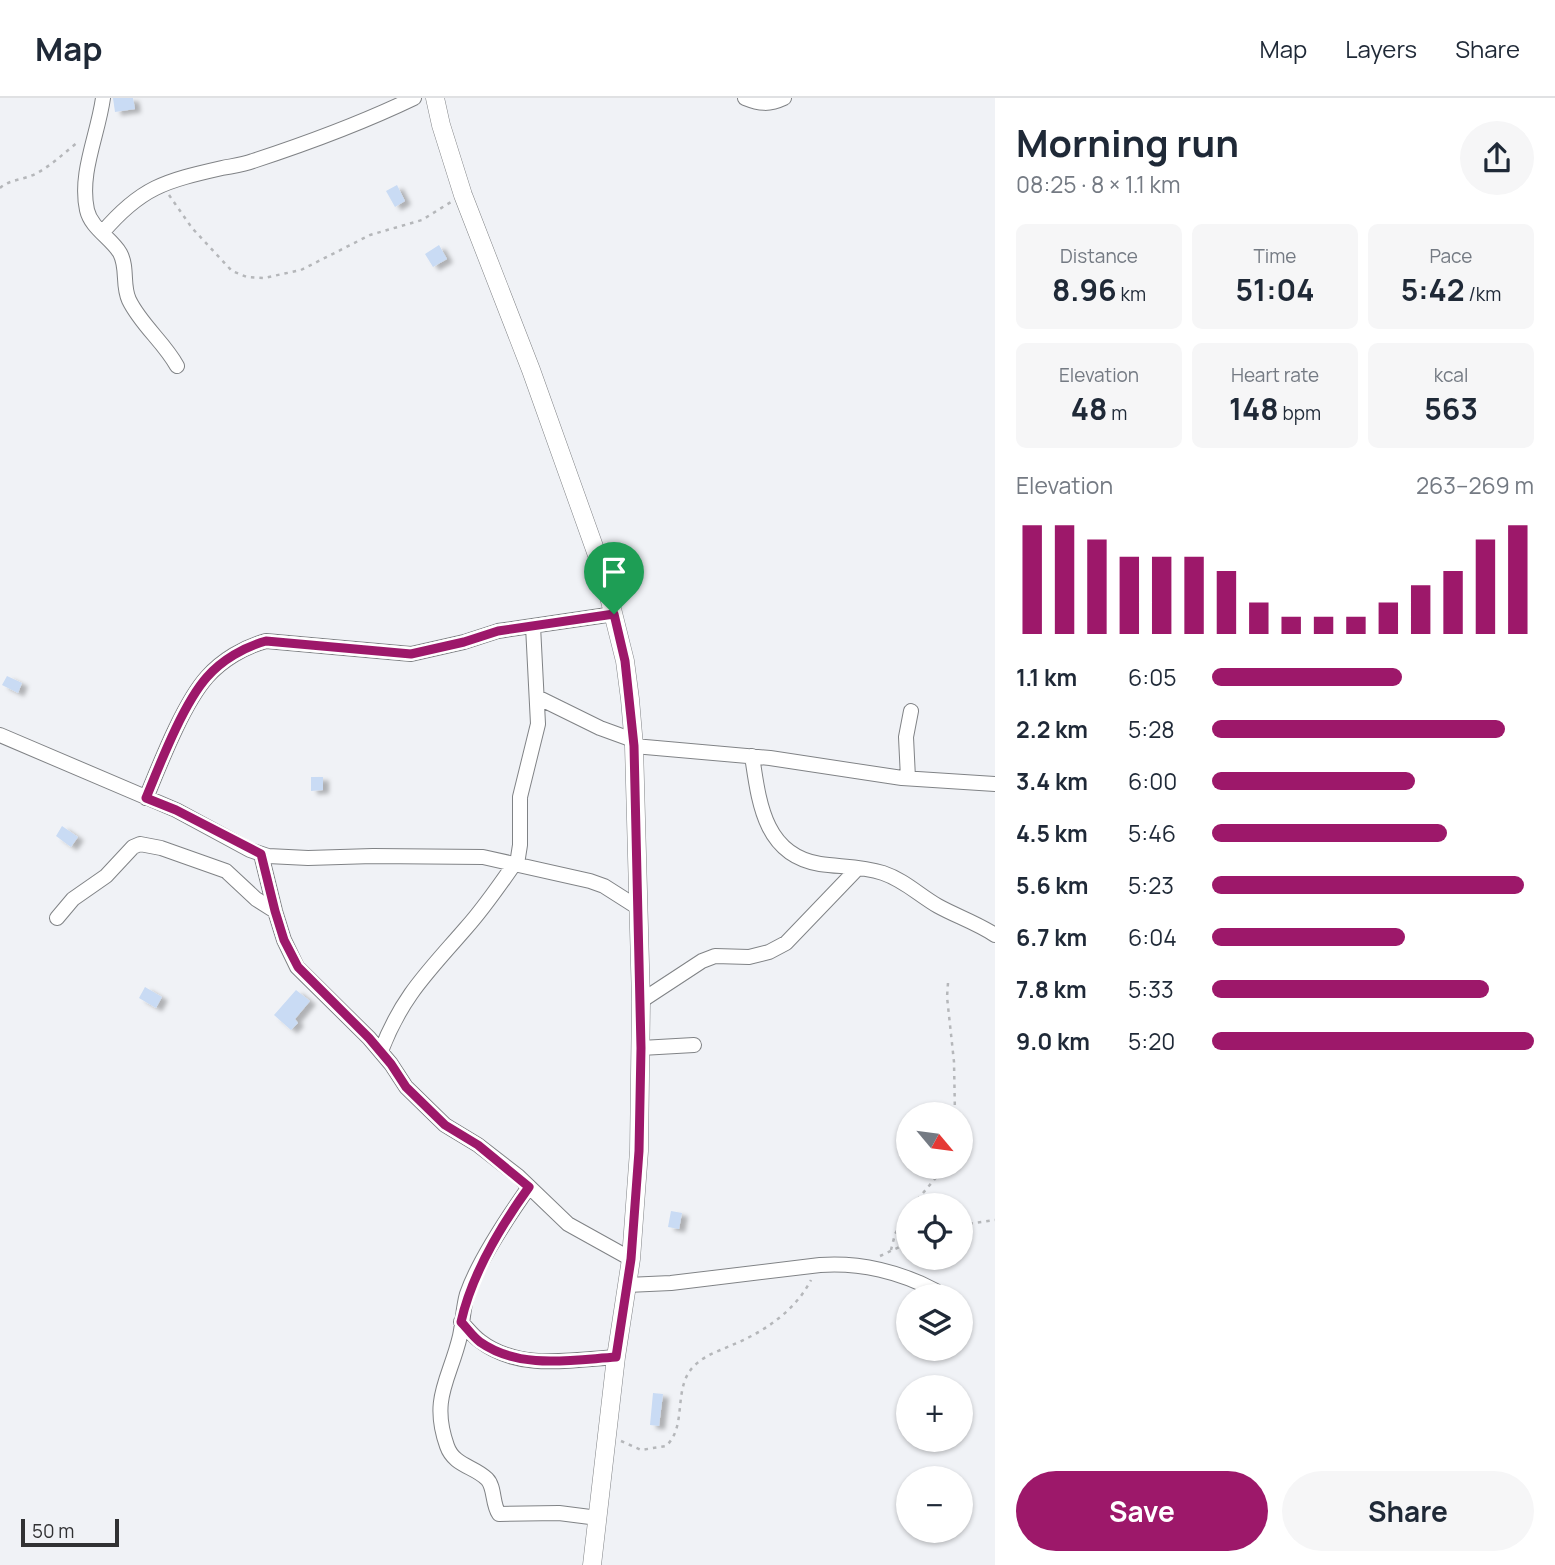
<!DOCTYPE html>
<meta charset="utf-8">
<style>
:root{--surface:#fff;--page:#f6f6f7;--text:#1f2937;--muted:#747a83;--line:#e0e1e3;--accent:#9d186a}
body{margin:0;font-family:Manrope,sans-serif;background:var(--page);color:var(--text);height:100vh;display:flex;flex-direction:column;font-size:26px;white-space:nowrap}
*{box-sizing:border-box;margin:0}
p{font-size:23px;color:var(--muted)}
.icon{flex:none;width:38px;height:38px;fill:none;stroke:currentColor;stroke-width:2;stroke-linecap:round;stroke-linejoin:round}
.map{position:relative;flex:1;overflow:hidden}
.drawer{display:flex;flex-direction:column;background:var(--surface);width:560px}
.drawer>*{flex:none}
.needle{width:46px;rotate:119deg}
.fabs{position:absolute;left:896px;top:1004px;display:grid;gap:14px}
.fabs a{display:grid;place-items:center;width:77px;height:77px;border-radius:50%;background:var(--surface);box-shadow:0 2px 5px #0004;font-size:35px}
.scale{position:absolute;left:21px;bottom:18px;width:98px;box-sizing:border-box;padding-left:7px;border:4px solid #313133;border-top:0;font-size:19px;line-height:24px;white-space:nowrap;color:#313133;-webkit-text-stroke:5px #f0f2f6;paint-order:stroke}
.pin{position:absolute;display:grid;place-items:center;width:60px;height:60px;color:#fff;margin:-72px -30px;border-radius:50% 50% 50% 0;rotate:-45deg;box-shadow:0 0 7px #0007}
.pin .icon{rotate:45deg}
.round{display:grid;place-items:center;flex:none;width:74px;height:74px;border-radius:37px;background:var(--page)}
.headline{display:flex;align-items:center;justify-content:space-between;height:119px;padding:0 21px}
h1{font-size:38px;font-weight:700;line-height:52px}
.stats{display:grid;grid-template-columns:repeat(3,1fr);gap:10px;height:119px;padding:7px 21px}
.stats div{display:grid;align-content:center;border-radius:10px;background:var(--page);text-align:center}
.stats b{font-size:30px;font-weight:700}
.stats small{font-size:19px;font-weight:400}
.stats p{font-size:19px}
.chart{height:196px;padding:14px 21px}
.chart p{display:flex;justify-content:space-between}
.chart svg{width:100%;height:126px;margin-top:7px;stroke:var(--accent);stroke-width:6}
.primary-button{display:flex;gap:14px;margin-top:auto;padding:14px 21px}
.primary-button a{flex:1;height:80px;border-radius:42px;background:var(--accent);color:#fff;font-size:28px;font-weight:700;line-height:80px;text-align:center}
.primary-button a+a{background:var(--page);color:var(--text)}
ul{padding:0 21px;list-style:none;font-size:23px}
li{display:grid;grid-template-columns:112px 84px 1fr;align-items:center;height:52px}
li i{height:18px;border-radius:9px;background:var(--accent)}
header{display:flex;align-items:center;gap:42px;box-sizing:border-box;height:98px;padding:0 35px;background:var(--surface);border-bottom:2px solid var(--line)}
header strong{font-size:33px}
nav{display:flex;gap:38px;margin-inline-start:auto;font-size:24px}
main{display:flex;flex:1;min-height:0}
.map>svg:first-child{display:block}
</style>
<header>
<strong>Map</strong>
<nav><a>Map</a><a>Layers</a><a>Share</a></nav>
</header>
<main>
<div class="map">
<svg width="995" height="1467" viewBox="0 0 995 1467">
<defs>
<filter id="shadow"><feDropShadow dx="6" dy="3.5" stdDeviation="2" flood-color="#0004"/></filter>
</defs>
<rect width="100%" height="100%" fill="#f0f2f6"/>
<path fill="#c9dbf4" filter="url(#shadow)" d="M113,0h20l2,11 -20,3z
M397,87l8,16 -10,6 -9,-16z
M439,147l8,14 -14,8 -8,-13z
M7,578l15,7 -4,10 -16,-8z
M311,679h12v13l-12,1z
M62,728l16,11 -7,10 -15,-11z
M145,889l17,10 -6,11 -17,-10z
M296,892l14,11 -15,18 3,4 -7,7 -17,-15z
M671,1113l11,2 -3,16 -11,-2z
M653,1295l10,1 -4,32 -9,-1z"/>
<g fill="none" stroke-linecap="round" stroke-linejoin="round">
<g stroke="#808386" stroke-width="16">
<path id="minor" d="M103,0c-5,37 -24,75 -16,112 4,18 24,28 33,43 8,15 2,32 9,47 12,25 35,42 48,66
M745,0c15,6 24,7 39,0
M102,135c39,-46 63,-52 120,-65 10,-2 21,-3 31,-7 55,-18 109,-38 161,-63
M537,599l63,31 33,12
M0,637l176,75 74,40 18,6 40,2 65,-2 110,1 107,24 14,5 33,21
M634,648l136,12 132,20 93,6
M752,658c7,46 12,99 68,108 21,3 42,2 63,9 21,7 36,22 55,33 18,10 39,17 57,29
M908,680l-2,-41 5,-26
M146,700c14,-34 37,-94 61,-121 15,-17 37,-30 59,-36l145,13 53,-12 34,-11 116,-17
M261,756l14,57 9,29 13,27 72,71 22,26 15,23 39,38 33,20 40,31 50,48 63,35
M517,766l3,-19v-48l18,-73 -5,-98
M57,820l16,-19 33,-23 27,-29 7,-3 21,4 65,23 30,28 19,12
M641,903l61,-40 13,-5 34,1 20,-5 17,-9 72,-75
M641,950l53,-3
M381,953c21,-55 47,-79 85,-123 18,-20 33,-42 49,-65
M529,1089c-19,27 -51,75 -62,107 -4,14 -4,28 -7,42 -10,43 -30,62 -13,110 7,20 27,20 40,33 8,8 5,25 12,35l60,-1 39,5
M627,1187l44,-2 149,-18c40,-3 81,7 116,26
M461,1224c6,6 12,14 19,19 39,30 91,19 136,16"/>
</g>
<g stroke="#808386" stroke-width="19">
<path id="tertiary" d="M435,0l6,27 22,70 68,175 71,199 23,92 5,38 4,47 7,255 -2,150 -8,108 -15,98 -24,208"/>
</g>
<path stroke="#b5b7ba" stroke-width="2.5" stroke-dasharray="3.5 5" stroke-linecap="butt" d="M0,90c10,-9 25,-8 37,-15 15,-8 27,-20 41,-31
M169,97l23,33 40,43 15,6 17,1 37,-8 69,-35 52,-15 29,-18
M948,885l-1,14 7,65 1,53
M912,1108l33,-39
M961,1127l34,-5
M891,1152l4,-16 13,-22
M880,1158l28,-13
M621,1343l20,9 25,-4c22,-20 6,-58 28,-80 11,-11 25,-15 38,-21 32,-13 63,-34 79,-65"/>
<use href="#minor" stroke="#fff" stroke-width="14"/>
<use href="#tertiary" stroke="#fff" stroke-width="18"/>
</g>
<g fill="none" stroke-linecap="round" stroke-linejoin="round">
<g stroke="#fff" stroke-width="14">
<path id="route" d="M614,516l11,47 9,85 7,302 -2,103 -8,108 -15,98c-45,3 -96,13 -136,-15 -7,-5 -13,-14 -19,-20 11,-49 39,-95 68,-135l-51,-42 -33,-20 -39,-38 -15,-23 -22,-26 -71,-71 -14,-27 -9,-29 -14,-57 -85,-44 -30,-12c14,-34 37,-94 61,-121 15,-17 37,-30 59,-36l145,13 53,-12 34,-11z"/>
</g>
<use href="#route" stroke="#9d186a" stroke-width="9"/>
</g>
</svg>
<div class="fabs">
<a><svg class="needle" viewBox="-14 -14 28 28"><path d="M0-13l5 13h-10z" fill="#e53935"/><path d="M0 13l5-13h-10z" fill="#747a83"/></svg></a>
<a><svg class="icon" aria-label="locate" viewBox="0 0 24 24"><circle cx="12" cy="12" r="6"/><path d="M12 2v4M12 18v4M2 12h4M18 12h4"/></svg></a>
<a><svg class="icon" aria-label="layers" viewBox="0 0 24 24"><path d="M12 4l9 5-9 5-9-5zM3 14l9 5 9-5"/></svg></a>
<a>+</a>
<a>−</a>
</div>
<div class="scale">50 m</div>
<div class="pin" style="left:614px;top:516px;background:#1e9e55"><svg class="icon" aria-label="arrive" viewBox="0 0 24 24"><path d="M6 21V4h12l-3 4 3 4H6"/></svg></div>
</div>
<section class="drawer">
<div class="headline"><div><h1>Morning run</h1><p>08:25 · 8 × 1.1 km</p></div><a class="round"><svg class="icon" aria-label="share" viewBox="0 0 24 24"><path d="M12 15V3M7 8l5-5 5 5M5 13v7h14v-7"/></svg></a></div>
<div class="stats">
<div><p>Distance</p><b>8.96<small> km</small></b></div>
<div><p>Time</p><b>51:04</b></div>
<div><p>Pace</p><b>5:42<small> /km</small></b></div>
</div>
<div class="stats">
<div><p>Elevation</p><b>48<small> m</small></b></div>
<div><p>Heart rate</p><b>148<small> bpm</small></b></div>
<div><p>kcal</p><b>563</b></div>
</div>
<div class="chart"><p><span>Elevation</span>263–269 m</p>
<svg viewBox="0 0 160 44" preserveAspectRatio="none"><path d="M5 44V6M15 44V6M25 44V11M35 44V17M45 44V17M55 44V17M65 44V22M75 44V33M85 44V38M95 44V38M105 44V38M115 44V33M125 44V27M135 44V22M145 44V11M155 44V6"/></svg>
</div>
<ul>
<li><b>1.1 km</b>6:05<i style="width:59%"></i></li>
<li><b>2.2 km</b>5:28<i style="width:91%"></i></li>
<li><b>3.4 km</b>6:00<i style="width:63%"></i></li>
<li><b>4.5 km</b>5:46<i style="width:73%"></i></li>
<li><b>5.6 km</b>5:23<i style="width:97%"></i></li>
<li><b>6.7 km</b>6:04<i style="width:60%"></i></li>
<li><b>7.8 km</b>5:33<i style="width:86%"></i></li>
<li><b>9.0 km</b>5:20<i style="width:100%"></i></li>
</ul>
<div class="primary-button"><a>Save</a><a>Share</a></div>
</section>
</main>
